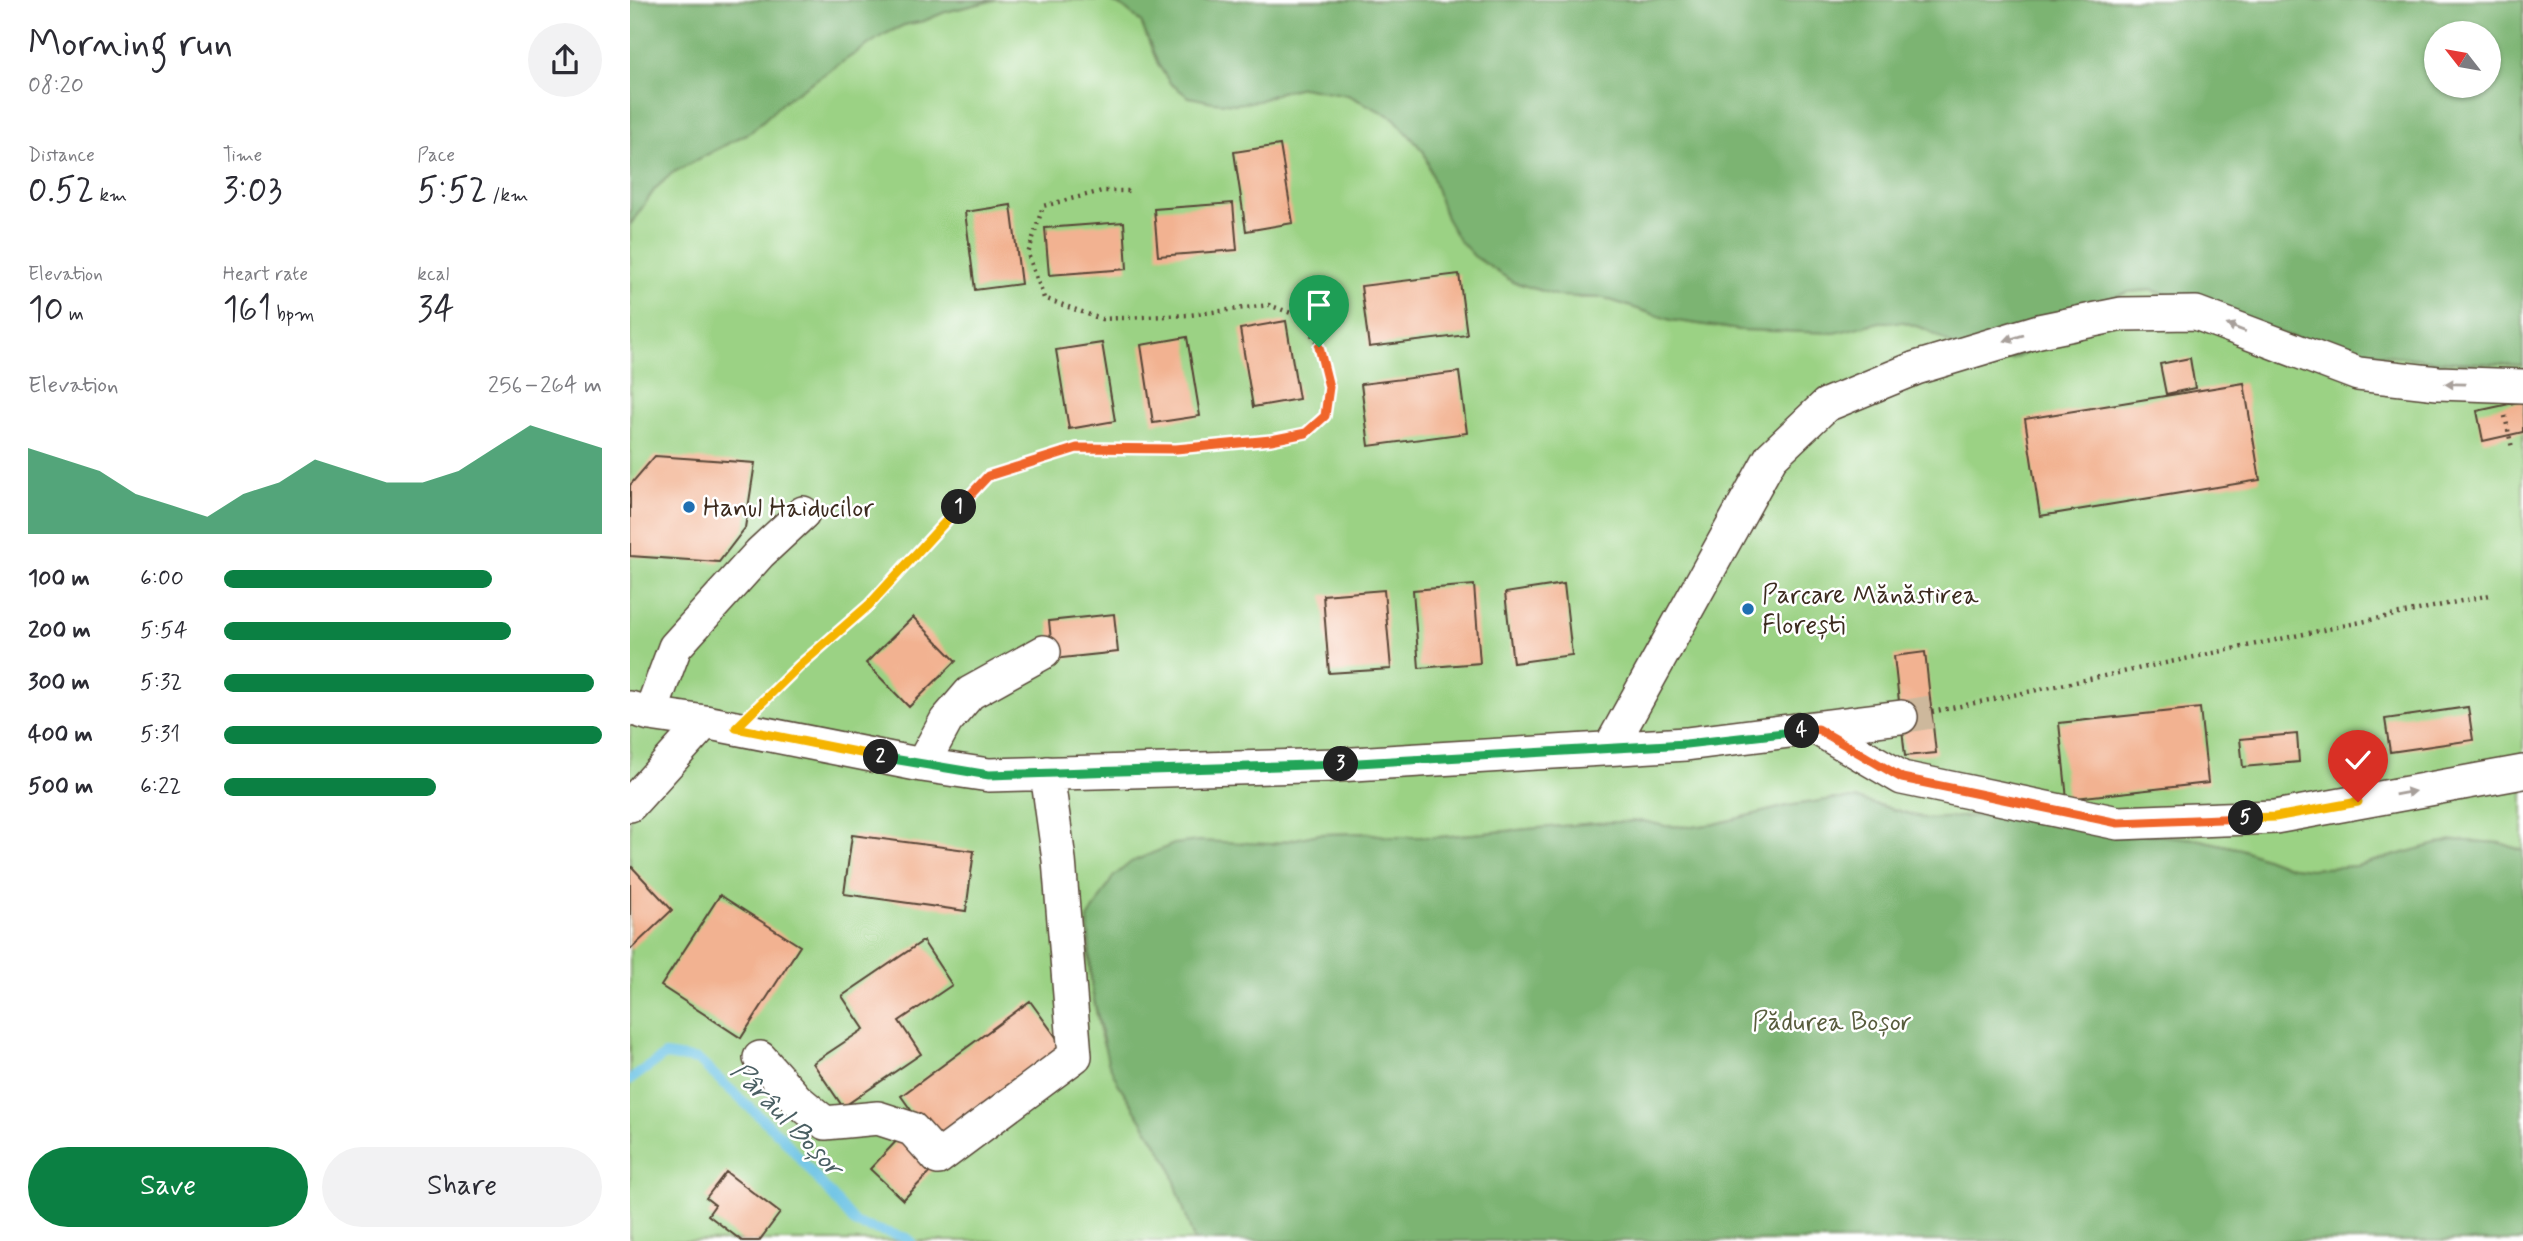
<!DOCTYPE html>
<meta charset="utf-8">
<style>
:root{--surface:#fff;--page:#f2f2f3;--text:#2b2b33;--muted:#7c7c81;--accent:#0b8043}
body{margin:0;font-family:Mynerve,sans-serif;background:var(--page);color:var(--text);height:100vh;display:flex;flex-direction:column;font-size:26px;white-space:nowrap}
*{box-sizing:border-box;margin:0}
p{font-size:23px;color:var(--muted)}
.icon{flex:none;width:38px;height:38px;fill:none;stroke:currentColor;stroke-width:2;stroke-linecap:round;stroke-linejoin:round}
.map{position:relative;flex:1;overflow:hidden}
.drawer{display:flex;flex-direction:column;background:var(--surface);width:630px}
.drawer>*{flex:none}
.needle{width:46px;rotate:301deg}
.controls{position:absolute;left:1794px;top:21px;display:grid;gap:14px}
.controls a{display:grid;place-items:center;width:77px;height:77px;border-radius:50%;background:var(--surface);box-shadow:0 2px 5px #0004;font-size:35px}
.pin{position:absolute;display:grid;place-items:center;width:60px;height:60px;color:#fff;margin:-72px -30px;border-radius:50% 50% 50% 0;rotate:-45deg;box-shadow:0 0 7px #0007}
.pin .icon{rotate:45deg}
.km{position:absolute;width:35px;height:35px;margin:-18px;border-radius:50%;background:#222;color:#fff;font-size:19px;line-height:35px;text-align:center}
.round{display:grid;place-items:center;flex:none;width:74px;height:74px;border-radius:37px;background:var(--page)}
.headline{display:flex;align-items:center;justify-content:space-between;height:119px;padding:0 28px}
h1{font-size:38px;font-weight:600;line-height:52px}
.metrics{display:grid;grid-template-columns:repeat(3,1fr);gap:10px;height:119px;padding:7px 28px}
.metrics div{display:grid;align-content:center}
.metrics b{font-size:35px;font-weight:600}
.metrics small{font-size:19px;font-weight:400}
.metrics p{font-size:19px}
.chart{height:196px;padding:14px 28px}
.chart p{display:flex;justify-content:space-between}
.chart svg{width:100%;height:126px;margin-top:7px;fill:var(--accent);opacity:.7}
.button{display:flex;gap:14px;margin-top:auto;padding:14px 28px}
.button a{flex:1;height:80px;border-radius:42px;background:var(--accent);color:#fff;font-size:28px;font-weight:600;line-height:80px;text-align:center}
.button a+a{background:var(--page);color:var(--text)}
ul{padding:0 28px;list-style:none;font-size:23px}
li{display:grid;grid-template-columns:112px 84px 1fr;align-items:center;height:52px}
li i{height:18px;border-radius:9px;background:var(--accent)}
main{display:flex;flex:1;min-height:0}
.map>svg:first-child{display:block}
</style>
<main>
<section class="drawer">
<div class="headline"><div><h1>Morning run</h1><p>08:20</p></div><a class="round"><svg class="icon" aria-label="share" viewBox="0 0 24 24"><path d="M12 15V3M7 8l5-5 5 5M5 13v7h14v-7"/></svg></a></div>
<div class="metrics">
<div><p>Distance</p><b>0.52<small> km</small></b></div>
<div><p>Time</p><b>3:03</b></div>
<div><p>Pace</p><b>5:52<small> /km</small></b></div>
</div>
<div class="metrics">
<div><p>Elevation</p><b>10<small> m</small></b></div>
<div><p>Heart rate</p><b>161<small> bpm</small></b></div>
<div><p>kcal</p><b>34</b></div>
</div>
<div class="chart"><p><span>Elevation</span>256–264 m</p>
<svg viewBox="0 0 160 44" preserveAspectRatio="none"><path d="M0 44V14L10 18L20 22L30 30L40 34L50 38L60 30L70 26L80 18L90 22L100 26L110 26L120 22L130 14L140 6L150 10L160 14V44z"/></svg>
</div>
<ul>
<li><b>100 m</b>6:00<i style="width:71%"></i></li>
<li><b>200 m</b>5:54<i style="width:76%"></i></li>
<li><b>300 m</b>5:32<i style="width:98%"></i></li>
<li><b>400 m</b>5:31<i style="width:100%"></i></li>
<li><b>500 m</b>6:22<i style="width:56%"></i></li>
</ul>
<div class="button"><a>Save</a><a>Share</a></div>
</section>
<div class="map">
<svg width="1893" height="1241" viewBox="0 0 1893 1241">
<rect width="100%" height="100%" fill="#fff"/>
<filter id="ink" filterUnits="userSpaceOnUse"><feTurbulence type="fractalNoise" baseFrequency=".0143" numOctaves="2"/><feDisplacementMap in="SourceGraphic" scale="14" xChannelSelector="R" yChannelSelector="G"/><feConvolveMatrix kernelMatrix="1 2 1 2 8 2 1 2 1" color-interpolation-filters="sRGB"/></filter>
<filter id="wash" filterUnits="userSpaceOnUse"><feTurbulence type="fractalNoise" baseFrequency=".00686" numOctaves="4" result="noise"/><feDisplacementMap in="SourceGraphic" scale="28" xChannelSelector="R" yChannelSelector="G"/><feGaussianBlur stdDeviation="1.57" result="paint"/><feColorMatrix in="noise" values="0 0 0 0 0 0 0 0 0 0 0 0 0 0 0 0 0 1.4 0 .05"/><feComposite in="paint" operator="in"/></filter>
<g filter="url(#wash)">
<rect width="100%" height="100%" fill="#f1dcbc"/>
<path fill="#9bd284" stroke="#6b7e51" stroke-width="2" d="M365,0h113l15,7 18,15 17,42 12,19 19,14 69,4 22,-9 22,-5 46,8 47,23 29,34 22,66 28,38 39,26 67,16h24l67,22 68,10 70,1 71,-9h24l21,7 41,24 120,-41 20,-12 22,-8 23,-2 39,11 154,54 22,-3 69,9 88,4v486l-22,-8 -49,-3 -96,26 -47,3 -23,-3 -45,-17 -46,-10 -243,-21 -25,1 -47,-14 -47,-6 -46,7 -72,18 -23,3 -27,-1 -22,-5 -48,2 -156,14h-49l-23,-4 -48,1 -47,10h-25l-160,99 5,47 9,48 17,45 51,80 25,78h-564v-1016l25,-36 17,-16 80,-42 33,-31 98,-65 21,-10 20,-4 21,-9z"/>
<path fill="#7cb472" stroke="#5c6f48" stroke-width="2" fill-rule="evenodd" d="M0,0h365l-50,12 -21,9 -20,4 -21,10 -98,65 -33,31 -80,42 -17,16 -25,36z
M478,0h1415v365l-88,-4 -69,-9 -22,3 -154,-54 -39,-11 -23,2 -22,8 -20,12 -34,30 -41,18 -23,-1 -22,-6 -41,-24 -21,-7h-24l-45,11 -96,-3 -68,-10 -67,-22 -46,-2 -45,-14 -39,-26 -16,-17 -12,-21 -22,-66 -30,-34 -46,-23 -46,-8 -22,5 -22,9 -22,3 -23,-2 -24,-5 -19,-14 -12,-19 -17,-42 -18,-15zM1806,33h52v53h-52z
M1203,799h24l70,20 97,-6 122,21 49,5 46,10 45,17 23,3 47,-3 96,-26 49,3 22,8v390h-1329l-25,-78 -51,-80 -10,-21 -16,-72 -4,-71 25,-42 18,-15 43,-18 24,-3 74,3 47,-10 48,-1 23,4h49l156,-14 48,-2 22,5 27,1 23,-3 72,-18z"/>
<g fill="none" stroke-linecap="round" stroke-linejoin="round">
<path stroke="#67c1e4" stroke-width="10" d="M0,1080l35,-25 33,5 82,75 76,89 51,14 4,3"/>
</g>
<g id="blocks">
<path fill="#f2b291" d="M650,145l13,78 -47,8 -12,-79z
M603,203l4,47 -79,6 -4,-47z
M381,205l10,79 -46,6 -10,-78z
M494,222l3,47 -78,6 -4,-47z
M829,274l8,61 -98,12 -8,-61z
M656,321l13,78 -46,8 -13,-78z
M557,337l13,79 -47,7 -12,-78z
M472,343l13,78 -46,8 -13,-79z
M1560,358l5,30 -29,6 -6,-30z
M829,372l8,61 -98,13 -8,-62z
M1614,383l16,97 -220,36 -15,-97z
M1893,401v31l-40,9 -6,-30z
M25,456l100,7 -10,65 -26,34 -89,-6v-71z
M934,584l8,71 -59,8 -8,-70z
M844,585l6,78 -61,5 -6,-78z
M754,590l7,79 -62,4 -6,-78z
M484,614l4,38 -65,7 -4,-38z
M283,617l43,44 -47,46 -43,-44z
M1295,652l11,101 -31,3 -11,-100z
M1838,707l5,33 -83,12 -5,-33z
M1570,708l8,75 -141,16 -8,-76z
M1667,734l2,28 -56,5 -3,-28z
M222,835l122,16 -8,60 -122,-17z
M2,867l40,43 -42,40v-81z
M90,895l80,51 -59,92 -80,-52z
M293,941l29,44 -53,36 22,33 -78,53 -30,-44 51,-34 -22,-33z
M400,1001l34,47 -129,96 -34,-48z
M271,1136l34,31 -32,33 -33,-31z
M96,1172l54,41 -21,28h-17l-34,-26 7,-10 -9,-7z"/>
</g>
</g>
<g filter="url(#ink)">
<use href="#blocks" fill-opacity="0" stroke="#564536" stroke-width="2"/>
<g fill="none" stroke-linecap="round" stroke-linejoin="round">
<path stroke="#cdb89c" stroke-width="33" stroke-dasharray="33 17" stroke-linecap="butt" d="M1271,717l30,-5"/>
<g stroke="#564536" stroke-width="36">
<path id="minor" d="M0,708l20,6 55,8 217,43 67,10 348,-10 349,-21 215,-27
M20,714l25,-67 85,-94 43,-40
M1188,729l84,49 216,45 157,-6 248,-45
M980,748l161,-291 55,-52 90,-37 123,-37 83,-17 74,-1 162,61 80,9 85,3
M292,765l24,-44 24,-28 74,-41
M0,805l75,-83
M130,1058l36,41 29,24 53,-5 34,11 26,29 137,-102 -16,-196 -12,-87"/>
</g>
<path stroke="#564536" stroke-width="4.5" stroke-dasharray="2 5" stroke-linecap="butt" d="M1875,416l7,32
M134,700l35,-34 70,-61 119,-129 89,-28 99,1 95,-9 35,-7 19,-17 4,-29 -10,-40 -17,-30 -33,-12 -80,10 -88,4 -57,-21 -16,-44 15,-48 59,-15h28
M1302,712l558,-117"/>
<use href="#minor" stroke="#fff" stroke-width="33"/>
</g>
<defs><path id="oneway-solid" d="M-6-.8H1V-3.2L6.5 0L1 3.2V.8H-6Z" transform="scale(1.75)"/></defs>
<g fill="#a79f9a">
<use href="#oneway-solid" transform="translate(1606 328) rotate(-159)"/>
<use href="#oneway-solid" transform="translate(1384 338) rotate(163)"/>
<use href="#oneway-solid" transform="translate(1825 384) rotate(-179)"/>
<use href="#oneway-solid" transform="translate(1775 793) rotate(-10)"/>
</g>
</g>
<g fill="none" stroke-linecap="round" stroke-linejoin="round" filter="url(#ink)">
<g stroke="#fff" stroke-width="14">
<path id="split-1" d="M329,507l29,-31 89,-28 99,1 95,-9 35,-7 19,-17 4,-29 -10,-40"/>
</g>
<g stroke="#fff" stroke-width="14">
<path id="split-2" d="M251,757l-145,-29 63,-62 70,-61 90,-98"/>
</g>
<g stroke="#fff" stroke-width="14">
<path id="split-3" d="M251,757l108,18 352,-11"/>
</g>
<g stroke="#fff" stroke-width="14">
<path id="split-4" d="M711,764l345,-20 116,-13"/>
</g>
<g stroke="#fff" stroke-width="14">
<path id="split-5" d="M1172,731l16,-2 84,49 216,45 128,-5"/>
</g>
<g stroke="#fff" stroke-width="14">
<path id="split-6" d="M1616,818l29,-1 83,-15"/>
</g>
<use href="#split-1" stroke="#f0652b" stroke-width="9"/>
<use href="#split-2" stroke="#f5b400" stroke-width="9"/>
<use href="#split-3" stroke="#22a559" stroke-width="9"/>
<use href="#split-4" stroke="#22a559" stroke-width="9"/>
<use href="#split-5" stroke="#f0652b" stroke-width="9"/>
<use href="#split-6" stroke="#f5b400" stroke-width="9"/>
</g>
<g fill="#1f6fb2" stroke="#fff" stroke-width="2.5">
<circle cx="59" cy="507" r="7"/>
<circle cx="1118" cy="609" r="7"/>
</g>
<g text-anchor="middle" stroke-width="5" stroke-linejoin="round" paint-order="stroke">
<g font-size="26" fill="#3b2a1e" stroke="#fff" text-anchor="start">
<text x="73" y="516">Hanul Haiducilor</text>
<text x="1132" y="603">Parcare Mănăstirea<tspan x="1132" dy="30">Florești</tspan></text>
</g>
<g font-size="26" fill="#585c3d" stroke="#fff">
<text x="1202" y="1030">Pădurea Boșor</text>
</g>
<g font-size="28" font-style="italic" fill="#4a5f63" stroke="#fff">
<text transform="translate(158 1118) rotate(46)" y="10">Pârâul Boșor</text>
</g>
</g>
</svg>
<div class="controls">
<a><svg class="needle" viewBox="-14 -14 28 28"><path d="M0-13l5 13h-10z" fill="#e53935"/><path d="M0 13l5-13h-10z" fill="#7c7c81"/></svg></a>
</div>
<div class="pin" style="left:689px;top:347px;background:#1e9e55"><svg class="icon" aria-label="arrive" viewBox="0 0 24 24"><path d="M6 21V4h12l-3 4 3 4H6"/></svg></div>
<div class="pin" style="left:1728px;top:802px;background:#d93025"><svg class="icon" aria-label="check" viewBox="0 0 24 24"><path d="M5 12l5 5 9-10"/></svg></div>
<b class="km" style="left:329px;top:507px">1</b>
<b class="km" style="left:251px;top:757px">2</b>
<b class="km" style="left:711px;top:764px">3</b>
<b class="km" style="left:1172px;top:731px">4</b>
<b class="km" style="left:1616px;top:818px">5</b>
</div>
</main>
